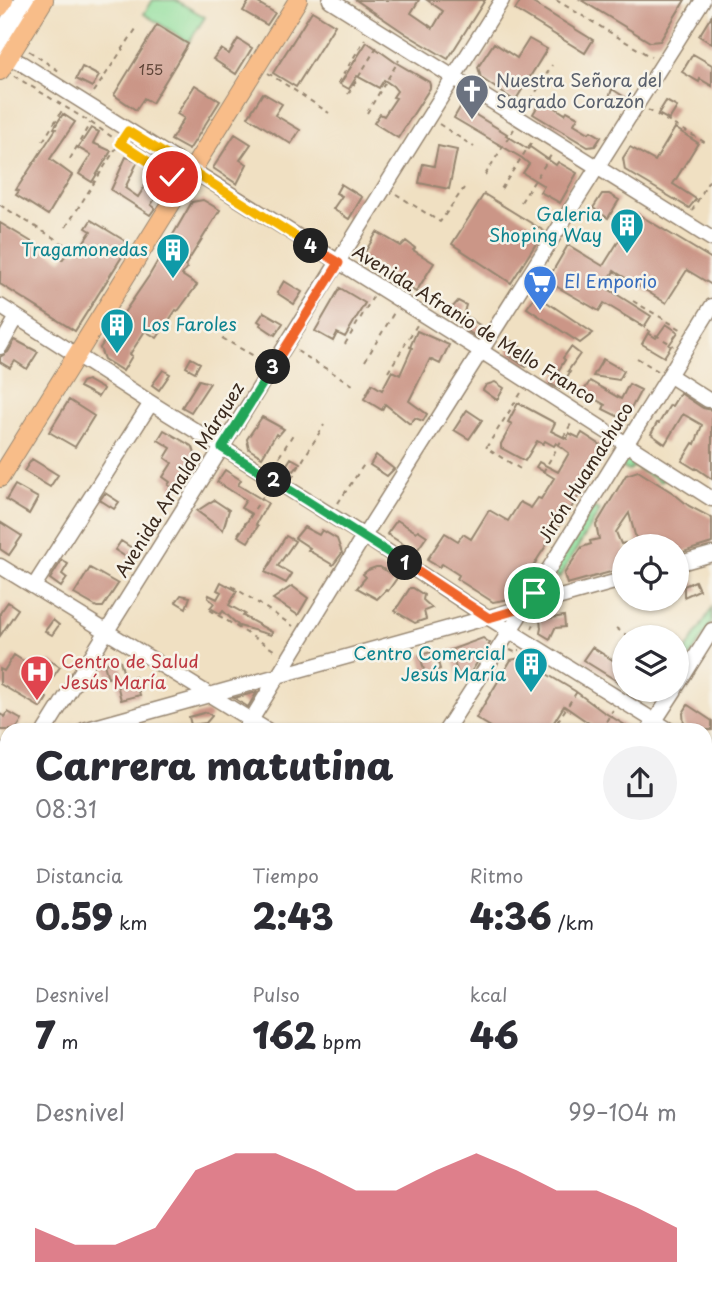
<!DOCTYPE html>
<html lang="es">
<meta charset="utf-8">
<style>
:root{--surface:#fff;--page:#f2f2f3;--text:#2b2b33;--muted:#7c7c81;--accent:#d1495b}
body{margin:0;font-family:"Playpen Sans",sans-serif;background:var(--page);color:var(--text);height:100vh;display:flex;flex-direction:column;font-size:26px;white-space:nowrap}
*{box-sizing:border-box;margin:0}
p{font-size:23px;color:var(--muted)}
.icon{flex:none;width:38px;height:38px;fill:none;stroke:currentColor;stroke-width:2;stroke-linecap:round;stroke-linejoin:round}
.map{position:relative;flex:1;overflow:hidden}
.side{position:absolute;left:0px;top:723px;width:712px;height:569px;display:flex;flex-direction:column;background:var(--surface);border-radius:21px 21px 0 0;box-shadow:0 2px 5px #0004}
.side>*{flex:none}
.buttons{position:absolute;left:612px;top:534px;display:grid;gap:14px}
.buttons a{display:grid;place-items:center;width:77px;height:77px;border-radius:50%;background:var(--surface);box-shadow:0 2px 5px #0004;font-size:35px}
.pin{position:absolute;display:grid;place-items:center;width:60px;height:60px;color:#fff;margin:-30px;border:4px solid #fff;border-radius:50%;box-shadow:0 2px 7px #0007}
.km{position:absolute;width:35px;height:35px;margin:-18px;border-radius:50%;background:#222;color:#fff;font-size:19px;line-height:35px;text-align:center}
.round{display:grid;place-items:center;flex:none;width:74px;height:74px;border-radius:37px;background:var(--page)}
.head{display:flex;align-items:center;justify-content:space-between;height:119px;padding:0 35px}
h1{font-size:38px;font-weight:800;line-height:52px}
.metrics{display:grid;grid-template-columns:repeat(3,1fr);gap:10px;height:119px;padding:7px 35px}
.metrics div{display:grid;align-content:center}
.metrics b{font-size:35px;font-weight:800}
.metrics small{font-size:19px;font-weight:400}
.metrics p{font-size:19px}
.chart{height:196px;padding:14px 35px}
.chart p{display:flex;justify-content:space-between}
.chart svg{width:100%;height:126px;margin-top:7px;fill:var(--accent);opacity:.7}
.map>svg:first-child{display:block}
</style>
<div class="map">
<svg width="712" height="1291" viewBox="0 0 712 1291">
<rect width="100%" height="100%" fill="#f7f3e8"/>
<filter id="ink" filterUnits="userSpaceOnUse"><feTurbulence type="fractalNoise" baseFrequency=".0143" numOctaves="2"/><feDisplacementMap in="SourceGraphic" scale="14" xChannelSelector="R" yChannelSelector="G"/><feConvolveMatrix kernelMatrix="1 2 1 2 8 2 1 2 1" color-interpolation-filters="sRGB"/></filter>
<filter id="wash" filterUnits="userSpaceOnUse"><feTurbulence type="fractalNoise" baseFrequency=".00686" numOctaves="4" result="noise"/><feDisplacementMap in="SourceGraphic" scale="28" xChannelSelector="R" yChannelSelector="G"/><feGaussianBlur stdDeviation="1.57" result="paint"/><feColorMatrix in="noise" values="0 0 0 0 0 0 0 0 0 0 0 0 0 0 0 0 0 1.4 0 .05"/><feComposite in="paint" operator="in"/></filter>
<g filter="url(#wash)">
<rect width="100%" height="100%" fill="#f0e0c2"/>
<path fill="#90df9d" stroke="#66845e" stroke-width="2" d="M153,0h22l30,17 -16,25 -45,-28z
M627,458h10l28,18 -4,6 -27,-15 -6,4 -8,-5z
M594,507l6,4 -41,67 -6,-5z
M712,608v14l-35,56v-13z"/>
<g id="blocks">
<path fill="#cb9687" d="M250,0h3l22,13 -8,12 -24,-14z
M356,0h63l-8,13 22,15 10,-17 -16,-11h58l-37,59 -42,-25z
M521,0h7l65,40 -8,13 -70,-43z
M581,0h104l-25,41 -10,1z
M312,11l23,14 -39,62 -23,-14z
M712,15v29l-13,-8z
M157,25l31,19 -36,59 -8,-5 -8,12 -22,-15z
M238,39l14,9 -16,26 -23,-15 8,-10 8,5z
M529,39l18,10 -32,52 -34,-23 -3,-11 16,-24 23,15z
M367,42l28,20 34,20 1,3v3l-32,50 -24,-15 6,-9 4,2 12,-18 -3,-1 4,-6 -4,-5 -9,-6 -5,8 -22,-12 -8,13 -9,-5z
M693,54l19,11v21l-12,-7 -1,3 -17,-10z
M82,67l17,9 -7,11 -16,-8z
M195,85l25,16 -31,49 -18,-10 13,-22 -7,-4z
M612,89l14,9 -3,9 -14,-9z
M263,93l19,11 -7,11 25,15 -9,14 -43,-27z
M542,99l23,15 2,-3 11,6 -4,7 15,9 2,-2 10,6 -6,9 -7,1 -55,-33z
M666,101l11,6 -8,13 -11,-6z
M461,106l46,28 -1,1 22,14 2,-2 26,18 2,-3 19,11 -17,30 -20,-11 4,-6 -21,-13 6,-9 -7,-6 -68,-40z
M63,114l12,8 -25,37 22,16 -24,40 -32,-20 3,-4 -3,-1 40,-61 -2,-1z
M91,128l8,4 -6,11 18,8 -19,31 -13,-8 12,-19 -13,-7z
M675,128l23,15 -25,41 23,15 -7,9 -64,-38 -2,-12 7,-11 25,14z
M235,134l16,10 -11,16 7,4 -10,20 -24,-16z
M438,146l19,4 -8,39 -30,-6 4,-19 11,2z
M126,157l12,4 -13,27 13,9 18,-28 13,8 -18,28 4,3 -5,7 -39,-25z
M341,184l21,13 -13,22 -16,-10 9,-13 -6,-3z
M484,194l60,37 -33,52 -59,-39z
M602,194h7l10,6 -11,18 -15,-10z
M203,200l17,10 -35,56 2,2 -5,7 15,10 -19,26 -2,-1 -19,28 -12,-7 -15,23 2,2 -9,15 -19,-12 -4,-11 49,-72 43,-74z
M636,213l76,46v26l-25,-15 -21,33 -52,-32 -9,16 46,29 -7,11 -40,-24 -5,8 -52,-30 21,-36 35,21z
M91,220l39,24 -55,87 -75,-47v-61l62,37 9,-12 6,4 14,-21 -5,-3z
M377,232l24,14 5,-5 9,7 -2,2 21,13 -18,29 -22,-14 -19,-15 -2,3 -12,-7z
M284,281l18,11 -8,12 -17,-11z
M340,288l25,15 -20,34 -8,-4 -4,8 -18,-10z
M536,295l57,38 -13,10 -53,-35z
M458,301l8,4 -3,11 -12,-7z
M264,312l19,11 -8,12 -15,-10 1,-2 -3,-2z
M466,316l18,12 -6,10 -18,-12z
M666,324l12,8 -9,13 2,1 -7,11 -22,-13 6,-11 8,5z
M417,331l32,14 -9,19 -10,-5 -21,42 18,13 -4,7 -8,-3 -5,6 -25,-20 -3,6 -18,-11 8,-15 10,6 10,-19 8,4 12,-27 -2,-1z
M15,340l23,12 -11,17 -12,-8 -5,7 -10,-6v-5l8,-5z
M512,341l21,15 -7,11 -17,-11 -1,-9z
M571,347l9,7 -12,17 2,1 -10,17 -10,-5 15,-24 -2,-2z
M191,358l9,5 -5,9 -9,-5z
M603,359l21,12 -5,9 -26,-4z
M163,370l7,4 -11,16 -7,-5z
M87,380l16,9 -5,8 -19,-10 3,-5z
M199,380l11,3 -19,29 -9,-5z
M590,381l31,18 8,-15 12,6 -16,30 -22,-11 2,-4 -22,-13z
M495,382l9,6 -7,12 -14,-10 3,-5z
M680,393l23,15 9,2v69l-16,-11 -1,1 -13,-8 11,-18 2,1 7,-19 -19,-11 -18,30 -14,-10 6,-11h2l11,-18 2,1z
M69,400l25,16 -19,31 -26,-15z
M518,403l37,20 -4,8 16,8 2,-6 10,5 3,-5 22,14 1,6 -32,52 -35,53 -23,40 -22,4 -36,-23 2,-4 -17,-11 -3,3 -12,-7 18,-27 13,8 5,-7 8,5 18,-29 19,11 12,-19 11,6 7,-10 3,1 13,-21 -18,-11 3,-5 19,10 11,-19 -13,-10 -2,3 -9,-5 -2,3 -6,-3 -12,20 -24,-13v-4l11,-20 -4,-2z
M467,410l15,10 -13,19 -15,-9z
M262,417l22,12 -6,7 -2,-2 -14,23 -13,-8 -2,-10z
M164,430l29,17 3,11 -19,33 -9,-6 2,-3 -7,-5 9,-14 -7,-5 6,-10 -13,-8z
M376,455l18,14 -7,7 -17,-11z
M291,458l9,5 -6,8 -8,-5z
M32,459l26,16 -8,12 -26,-16z
M225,470l16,10 -3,5 30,18 -12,21 2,2 -10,16 -10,-6 14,-22 -11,-6 5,-8 -29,-18z
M638,471l35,22 16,13 23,12v25l-35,11v-8h-39l-9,-33 -13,19 5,12 4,-1v25l-58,16 -3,-10 18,-27 9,-3 -1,-3 9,-2 -3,-14 30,-50z
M15,485l23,13 -9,16 -23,-14z
M105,493l14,9 -5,7 -14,-9z
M214,500l15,10 -6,20 -26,-19z
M397,520l19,12 2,-2 9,6 -11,16 -29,-18z
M0,522l22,14 -13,19 -9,-6z
M304,527l15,8 3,-5 15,9 5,14 -9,12 -25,-15 2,-2 -15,-10z
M286,536l9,5 -17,25 14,8 -6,9 -21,-11 8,-13 -1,-1z
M121,541l19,12 -6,9 -19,-12z
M62,560l6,4 -6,10 5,4 -6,9 -11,-8z
M376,567h4l17,11 -9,13 -2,-1 -9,9 -20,-11 9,-11 -3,-3 5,-4z
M90,568l28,16 -15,23h-6l-23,-13z
M695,581l4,9 -15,7v-11z
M221,582l16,9 -8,14 16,9 -2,2 29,16 -1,3 -32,-9 -16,-15 -2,3 -11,-6 4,-5 -6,-5 1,-3 8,4 4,-7 -4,-2z
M292,586l16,12 -10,17 -25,-16z
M410,588h3l11,7 -1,5 9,8 -8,3 2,8 -11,4 -20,-12z
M181,595l9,2 -4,11 -10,-6z
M8,602l10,7 -18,27v-23z
M564,616l1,11 -10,1 -5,11 -10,-6 1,-5 -1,-8z
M53,620l6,5 -7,10 -7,-4z
M483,638l7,5 -25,38 -6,-4 -9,-27z
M592,647l33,21v18l-42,-26z
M435,651l5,18 -15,5 -5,-19z
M14,655l17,11 -9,15 13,8 13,-18v-5l3,-5 9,6 -19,27 6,4 -6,10 -41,-24v-15l4,2z
M520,658l55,33 27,20 31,19h-34l-35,-24 -15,24h-53l-20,-12 35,-58z
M120,660l5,19 10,-2 5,18 -19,5 -6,-24 -7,2 -4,-14z
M630,690h33l-17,9z
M257,692l-9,15 -14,-9z
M688,705l24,16v9h-22l-6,-4 -1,-13z
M8,712l14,8 -6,10h-16v-16l5,3z
M207,712l5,4 -6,7 -15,2 -2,-8z"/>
</g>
</g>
<g filter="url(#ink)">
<use href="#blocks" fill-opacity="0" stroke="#968570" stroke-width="2"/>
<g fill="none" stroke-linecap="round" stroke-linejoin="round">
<g stroke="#968570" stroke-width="17">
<path id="minor" d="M330,0l382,239
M0,33l21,-33
M0,51l32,-51
M0,53l21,10 460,288 231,148
M0,306l151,97 213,133 109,72 196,122
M0,347l17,-30
M669,375l39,25h4
M677,564l35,-10
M0,566l267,164
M34,586l117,-183
M677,686l35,-56
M45,730l457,-730
M84,730l541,-151
M245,730l119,-194 339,-536
M446,730l88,-137 178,-287
M649,730l26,-40
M0,752l7,-2
M705,753l7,5
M0,802l7,-11
M0,821l7,4
M0,948l7,5
M705,961l7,-11
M705,979l7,1
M0,1077l7,4
M0,1112l7,-11
M707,1173l5,89
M0,1206l7,5
M328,1284l10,7
M565,1284v7
M89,1291l4,-7
M294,1291l4,-7"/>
</g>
<g stroke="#968570" stroke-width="20">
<path id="major" d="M0,7l4,-7
M0,71l44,-71
M0,478l298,-478"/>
</g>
<path stroke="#968570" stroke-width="2" stroke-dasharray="5 5" stroke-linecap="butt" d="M556,0l95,57
M29,51l33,22
M268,73l61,40
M14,76l76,46 81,55
M338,83l27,-44
M94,92l44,-66
M348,94l30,-49
M526,109l26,-44
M648,110l60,34
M367,113l32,-53
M439,124l35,23
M43,141l20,-32
M70,159l20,-36
M485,175l29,-46
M501,189l32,-49
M396,194l44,28 24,-34
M521,202l32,-50
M0,205l67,41
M692,211l20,-36
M66,227l54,-85
M633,301l51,30
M621,314l53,32
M222,338l39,22
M345,344l28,-47
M297,351l56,34
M637,358l21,13
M365,361l30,-50
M388,372l29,-47
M521,393l-35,55 36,22
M274,465l21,-34
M543,472l28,-48
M292,478l32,-53
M338,503l27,-40
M238,534l28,-42
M232,586l61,40
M210,610l67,42
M616,628l13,9
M532,629l4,-11
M510,650l7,3 2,-3
M552,730l26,-40
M601,730l12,-20
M705,807l7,4
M712,818l-3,6 3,2
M705,843l7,4
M705,914l7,4
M225,1286l1,-2
M397,1291l4,-7"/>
<use href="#minor" stroke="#fff" stroke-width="14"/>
<use href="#major" stroke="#f8bd89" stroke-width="18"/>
</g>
</g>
<g fill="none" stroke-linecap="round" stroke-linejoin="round" filter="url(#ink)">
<g stroke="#fff" stroke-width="14">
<path id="split-1" d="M405,563l84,55 34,-10 11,-15"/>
</g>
<g stroke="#fff" stroke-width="14">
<path id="split-2" d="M274,480l131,83"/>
</g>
<g stroke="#fff" stroke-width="14">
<path id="split-3" d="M273,367l-51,81 52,32"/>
</g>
<g stroke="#fff" stroke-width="14">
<path id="split-4" d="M273,367l66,-104 -28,-17"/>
</g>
<g stroke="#fff" stroke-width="14">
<path id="split-5" d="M180,163l131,83"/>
</g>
<g stroke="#fff" stroke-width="14">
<path id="split-6" d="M172,177l-52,-34 8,-12 52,32"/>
</g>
<use href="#split-1" stroke="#f0652b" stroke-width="9"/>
<use href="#split-2" stroke="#22a559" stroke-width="9"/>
<use href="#split-3" stroke="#22a559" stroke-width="9"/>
<use href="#split-4" stroke="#f0652b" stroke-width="9"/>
<use href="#split-5" stroke="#f5b400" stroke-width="9"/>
<use href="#split-6" stroke="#f5b400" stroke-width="9"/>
</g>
<defs>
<g id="church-pin" transform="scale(1.75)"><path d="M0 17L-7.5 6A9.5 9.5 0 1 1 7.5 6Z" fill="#6b7280" stroke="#f7f3e8"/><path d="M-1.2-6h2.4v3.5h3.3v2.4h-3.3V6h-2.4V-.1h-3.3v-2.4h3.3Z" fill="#fff"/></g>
<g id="building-pin" transform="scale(1.75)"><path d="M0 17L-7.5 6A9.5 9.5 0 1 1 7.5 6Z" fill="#0f9aa8" stroke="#f7f3e8"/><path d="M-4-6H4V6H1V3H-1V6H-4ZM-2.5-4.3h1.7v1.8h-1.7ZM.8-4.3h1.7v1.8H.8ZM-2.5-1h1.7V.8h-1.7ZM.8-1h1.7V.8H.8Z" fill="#fff"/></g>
<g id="supermarket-pin" transform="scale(1.75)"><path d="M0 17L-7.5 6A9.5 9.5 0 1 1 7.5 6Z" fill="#3f7fe0" stroke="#f7f3e8"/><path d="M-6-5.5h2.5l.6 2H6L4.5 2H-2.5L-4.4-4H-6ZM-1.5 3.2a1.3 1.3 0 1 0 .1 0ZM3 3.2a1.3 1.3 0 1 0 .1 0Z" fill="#fff"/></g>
<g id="hospital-pin" transform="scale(1.75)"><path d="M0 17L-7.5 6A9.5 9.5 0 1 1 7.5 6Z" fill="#e0444e" stroke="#f7f3e8"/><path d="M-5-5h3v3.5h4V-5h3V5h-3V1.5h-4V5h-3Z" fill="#fff"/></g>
</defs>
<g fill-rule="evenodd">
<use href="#church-pin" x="472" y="91"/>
<use href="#building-pin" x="627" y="225"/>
<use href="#building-pin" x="173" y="250"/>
<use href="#supermarket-pin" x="540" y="282"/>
<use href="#building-pin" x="117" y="325"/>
<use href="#building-pin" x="531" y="664"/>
<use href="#hospital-pin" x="37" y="672"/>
</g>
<g text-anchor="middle" stroke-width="5" stroke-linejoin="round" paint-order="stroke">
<g font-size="14" fill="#5f4538">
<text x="151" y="75">155</text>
</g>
<g font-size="18" fill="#5b616d" stroke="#f7f3e8" text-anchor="start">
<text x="496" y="87">Nuestra Señora del<tspan x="496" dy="21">Sagrado Corazón</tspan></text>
</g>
<g font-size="18" fill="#0d838f" stroke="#f7f3e8" text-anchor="end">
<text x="602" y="221">Galeria<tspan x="602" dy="21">Shoping Way</tspan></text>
<text x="148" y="256">Tragamonedas</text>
<text x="142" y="331" text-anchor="start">Los Faroles</text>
<text x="506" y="660">Centro Comercial<tspan x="506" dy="21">Jesús María</tspan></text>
</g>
<g font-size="18" fill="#366cbe" stroke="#f7f3e8" text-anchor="start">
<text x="564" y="288">El Emporio</text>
</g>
<g font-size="18" fill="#3b2a1e" stroke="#f7f3e8">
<text transform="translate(474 325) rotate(32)" y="6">Avenida Afranio de Mello Franco</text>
<text transform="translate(586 473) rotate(-58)" y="6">Jirón Huamachuco</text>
<text transform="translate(180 480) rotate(-58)" y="6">Avenida Arnaldo Márquez</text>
</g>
<g font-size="18" fill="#be3a42" stroke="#f7f3e8" text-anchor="start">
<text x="61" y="668">Centro de Salud<tspan x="61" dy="21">Jesús María</tspan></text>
</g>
</g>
</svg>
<div class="buttons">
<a><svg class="icon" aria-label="locate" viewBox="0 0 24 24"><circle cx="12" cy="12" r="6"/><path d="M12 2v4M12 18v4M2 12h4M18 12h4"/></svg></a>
<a><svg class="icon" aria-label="layers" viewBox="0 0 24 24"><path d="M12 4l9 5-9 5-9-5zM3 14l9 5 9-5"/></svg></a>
</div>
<div class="pin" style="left:534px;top:593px;background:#1e9e55"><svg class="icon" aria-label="arrive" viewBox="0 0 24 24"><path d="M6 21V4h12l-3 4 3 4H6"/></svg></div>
<div class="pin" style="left:172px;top:177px;background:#d93025"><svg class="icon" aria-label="check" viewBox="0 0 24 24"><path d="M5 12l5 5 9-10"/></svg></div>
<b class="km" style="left:405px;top:563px">1</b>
<b class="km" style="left:274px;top:480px">2</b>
<b class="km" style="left:273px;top:367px">3</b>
<b class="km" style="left:311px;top:246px">4</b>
<section class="side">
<div class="head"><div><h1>Carrera matutina</h1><p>08:31</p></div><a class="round"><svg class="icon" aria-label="share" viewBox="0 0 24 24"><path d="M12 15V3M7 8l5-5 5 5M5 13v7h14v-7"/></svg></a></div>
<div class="metrics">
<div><p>Distancia</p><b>0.59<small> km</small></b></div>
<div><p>Tiempo</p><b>2:43</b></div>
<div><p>Ritmo</p><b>4:36<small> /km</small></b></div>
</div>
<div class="metrics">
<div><p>Desnivel</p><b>7<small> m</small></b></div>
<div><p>Pulso</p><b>162<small> bpm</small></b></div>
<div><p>kcal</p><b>46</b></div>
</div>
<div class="chart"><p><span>Desnivel</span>99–104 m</p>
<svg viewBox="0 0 160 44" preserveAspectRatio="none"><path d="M0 44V32L10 38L20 38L30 32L40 12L50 6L60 6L70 12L80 19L90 19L100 12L110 6L120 12L130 19L140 19L150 25L160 32V44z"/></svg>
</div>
</section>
</div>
